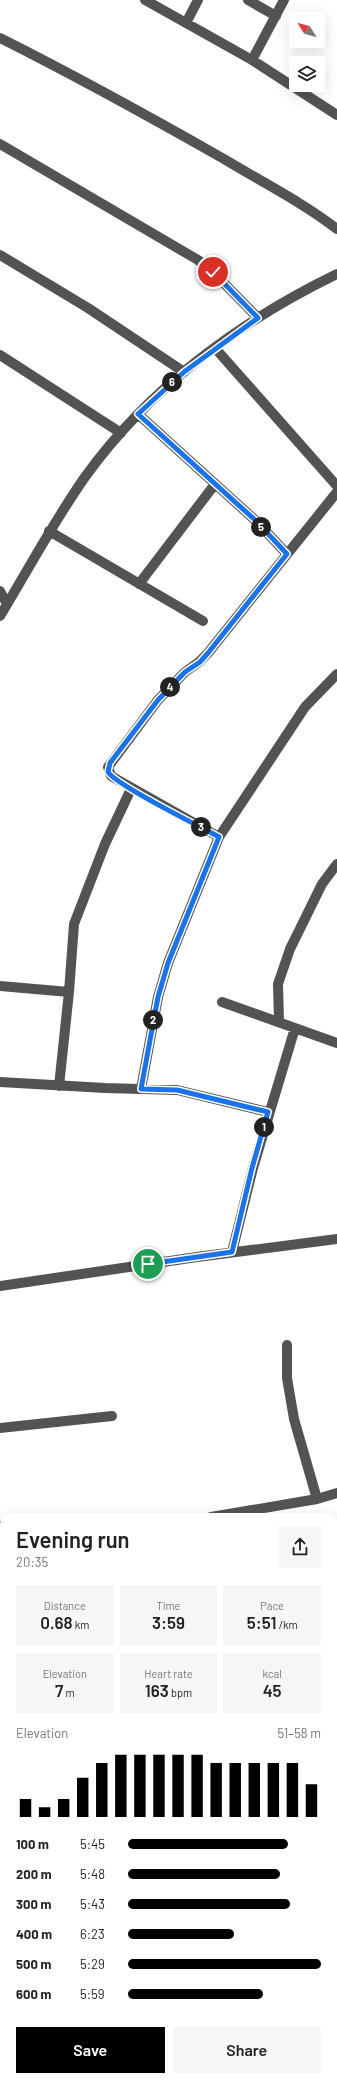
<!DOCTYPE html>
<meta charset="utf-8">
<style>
:root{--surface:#fff;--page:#f6f6f6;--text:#222;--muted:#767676;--accent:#000}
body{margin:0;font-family:Barlow,sans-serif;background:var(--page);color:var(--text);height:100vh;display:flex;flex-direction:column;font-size:15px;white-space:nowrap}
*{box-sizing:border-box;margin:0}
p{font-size:13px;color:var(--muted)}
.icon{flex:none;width:22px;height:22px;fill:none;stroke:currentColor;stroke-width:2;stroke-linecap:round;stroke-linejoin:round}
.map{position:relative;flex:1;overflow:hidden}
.sheet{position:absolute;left:0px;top:1513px;width:337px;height:568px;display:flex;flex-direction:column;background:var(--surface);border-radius:12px 12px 0 0;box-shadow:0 4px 16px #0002}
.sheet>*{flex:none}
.needle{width:26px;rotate:307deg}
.fabs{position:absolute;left:289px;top:12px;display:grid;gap:8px}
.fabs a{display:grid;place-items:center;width:36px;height:36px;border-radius:0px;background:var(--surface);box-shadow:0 4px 16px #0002;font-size:20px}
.pin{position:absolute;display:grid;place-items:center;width:34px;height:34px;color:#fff;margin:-17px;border:2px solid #fff;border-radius:50%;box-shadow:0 1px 4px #0007}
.km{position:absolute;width:20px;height:20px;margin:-10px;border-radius:50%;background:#222;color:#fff;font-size:11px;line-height:20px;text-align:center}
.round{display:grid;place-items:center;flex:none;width:42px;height:42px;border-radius:0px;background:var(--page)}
.headline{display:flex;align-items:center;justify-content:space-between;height:68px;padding:0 16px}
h1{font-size:22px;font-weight:600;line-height:30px}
.figures{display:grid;grid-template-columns:repeat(3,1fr);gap:6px;height:68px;padding:4px 16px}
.figures div{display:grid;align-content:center;border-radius:0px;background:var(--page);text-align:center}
.figures b{font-size:17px;font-weight:600}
.figures small{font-size:11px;font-weight:400}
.figures p{font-size:11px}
.chart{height:112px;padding:8px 16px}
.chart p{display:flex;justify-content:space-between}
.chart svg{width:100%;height:72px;margin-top:4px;stroke:var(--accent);stroke-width:6}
.button{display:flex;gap:8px;margin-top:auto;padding:8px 16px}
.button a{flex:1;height:46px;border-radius:0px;background:var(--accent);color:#fff;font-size:16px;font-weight:600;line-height:46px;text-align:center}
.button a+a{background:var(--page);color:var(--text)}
ul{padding:0 16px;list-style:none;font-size:13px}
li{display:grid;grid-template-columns:64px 48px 1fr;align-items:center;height:30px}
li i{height:10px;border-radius:5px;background:var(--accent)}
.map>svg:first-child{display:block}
</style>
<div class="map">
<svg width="337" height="2081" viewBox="0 0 337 2081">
<rect width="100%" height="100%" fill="#fff"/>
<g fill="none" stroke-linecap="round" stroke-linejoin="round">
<path stroke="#535353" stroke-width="10" d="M145,0l107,60 85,55
M248,0l28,16
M186,23l12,-23
M0,38c76,38 150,79 224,121 38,23 78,43 113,70
M252,60l32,-60
M0,144l198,116 15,12 45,46
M0,255l88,53 96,64
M215,348l122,138
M0,355l121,78
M138,414l117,106 32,34
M49,531l154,90
M139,584l76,-100
M0,591l7,13
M0,616c28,-46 54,-95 85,-139 64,-89 155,-156 252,-203
M219,837l-108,-61 -3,-9 50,-67 27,-28 14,-10 9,-9 129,-161
M0,986l69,6
M222,1002l115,41
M279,1022l-1,-38 12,-35 32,-65 15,-20
M0,1082l105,6 72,2 91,22
M59,1086l10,-94 5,-68 31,-80 26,-55
M141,1089l17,-92 10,-34 51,-126 86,-130 32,-33
M232,1252l21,-84 42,-140
M0,1286l197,-29 140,-18
M287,1345v33l7,41 23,80
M0,1428l112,-12
M211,1517l106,-18 20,-6
M0,1526h4
M333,1623l4,4
M0,1728l4,5
M333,1759l4,4
M0,1804h4
M333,1923l4,2
M0,1977l4,-17
M333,1988l4,2
M333,2076l3,5
M69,2081l1,-4"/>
</g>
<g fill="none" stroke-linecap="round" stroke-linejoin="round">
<g stroke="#fff" stroke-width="8">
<path id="route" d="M148,1264l84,-12 20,-84 16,-56 -91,-22 -36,-1 17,-92 10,-34 51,-126c-20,-11 -103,-52 -111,-65l2,-9 48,-63 27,-28 15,-10 8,-9 79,-99 -32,-34 -117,-106 46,-42 74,-54 -45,-46"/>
</g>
<use href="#route" stroke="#1a73e8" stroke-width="5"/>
</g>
</svg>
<div class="fabs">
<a><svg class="needle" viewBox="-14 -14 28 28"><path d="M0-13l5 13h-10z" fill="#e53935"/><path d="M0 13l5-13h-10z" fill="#767676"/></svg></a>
<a><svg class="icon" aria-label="layers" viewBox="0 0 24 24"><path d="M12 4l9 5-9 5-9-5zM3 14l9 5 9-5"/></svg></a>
</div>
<div class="pin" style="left:148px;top:1264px;background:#1e9e55"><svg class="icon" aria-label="arrive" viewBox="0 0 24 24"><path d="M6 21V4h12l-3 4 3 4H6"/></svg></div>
<div class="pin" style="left:213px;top:272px;background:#d93025"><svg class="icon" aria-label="check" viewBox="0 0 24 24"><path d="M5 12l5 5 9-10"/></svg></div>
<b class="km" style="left:264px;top:1127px">1</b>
<b class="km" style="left:153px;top:1020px">2</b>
<b class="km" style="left:201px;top:827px">3</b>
<b class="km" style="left:170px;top:687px">4</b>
<b class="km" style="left:261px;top:527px">5</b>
<b class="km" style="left:172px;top:382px">6</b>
<section class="sheet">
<div class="headline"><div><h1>Evening run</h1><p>20:35</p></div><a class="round"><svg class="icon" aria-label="share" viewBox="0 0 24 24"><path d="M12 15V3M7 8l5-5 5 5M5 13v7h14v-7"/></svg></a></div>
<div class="figures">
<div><p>Distance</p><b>0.68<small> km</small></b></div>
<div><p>Time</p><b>3:59</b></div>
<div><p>Pace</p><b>5:51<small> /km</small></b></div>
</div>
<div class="figures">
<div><p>Elevation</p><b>7<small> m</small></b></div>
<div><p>Heart rate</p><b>163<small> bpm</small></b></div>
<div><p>kcal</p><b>45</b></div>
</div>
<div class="chart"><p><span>Elevation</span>51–58 m</p>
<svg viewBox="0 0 160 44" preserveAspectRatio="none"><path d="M5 44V33M15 44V38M25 44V33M35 44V20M45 44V11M55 44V6M65 44V6M75 44V6M85 44V6M95 44V6M105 44V11M115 44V11M125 44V11M135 44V11M145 44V11M155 44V24"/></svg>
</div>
<ul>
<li><b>100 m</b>5:45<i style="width:83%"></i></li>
<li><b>200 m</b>5:48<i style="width:79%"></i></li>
<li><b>300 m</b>5:43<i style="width:84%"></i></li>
<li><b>400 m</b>6:23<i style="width:55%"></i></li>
<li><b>500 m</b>5:29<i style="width:100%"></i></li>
<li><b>600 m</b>5:59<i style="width:70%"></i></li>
</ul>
<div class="button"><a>Save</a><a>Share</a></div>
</section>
</div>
